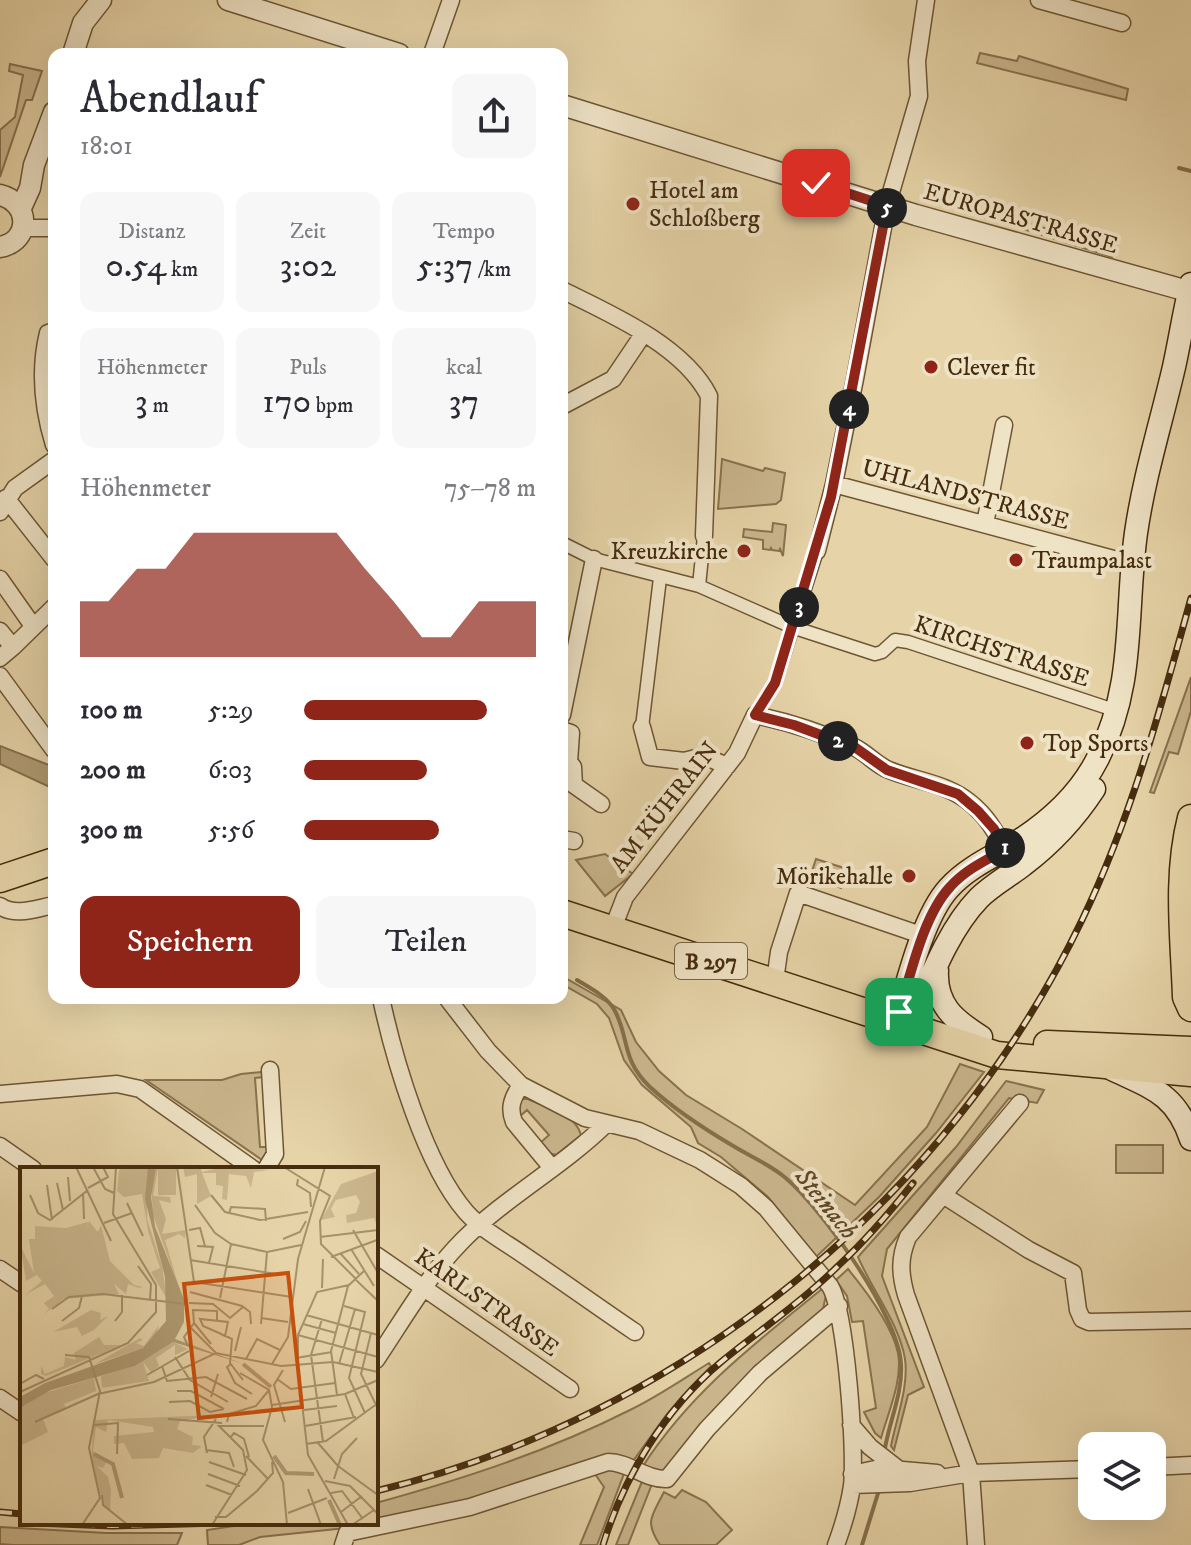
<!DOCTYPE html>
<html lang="de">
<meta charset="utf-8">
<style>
:root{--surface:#fff;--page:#f7f7f7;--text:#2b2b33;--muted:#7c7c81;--accent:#8f2418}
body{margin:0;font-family:"IM FELL DW Pica",serif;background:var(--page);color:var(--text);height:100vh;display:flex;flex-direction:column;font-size:30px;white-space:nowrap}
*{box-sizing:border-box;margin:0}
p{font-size:26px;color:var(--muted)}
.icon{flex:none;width:44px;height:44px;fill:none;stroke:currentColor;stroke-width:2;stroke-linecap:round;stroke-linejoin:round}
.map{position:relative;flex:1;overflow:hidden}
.sheet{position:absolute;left:48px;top:48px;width:520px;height:956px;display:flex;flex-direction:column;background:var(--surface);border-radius:16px;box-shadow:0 8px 32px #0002}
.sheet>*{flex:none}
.fabs{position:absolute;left:1078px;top:1432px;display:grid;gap:16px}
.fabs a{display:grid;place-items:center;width:88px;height:88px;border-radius:16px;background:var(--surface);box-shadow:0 8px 32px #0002;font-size:40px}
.pin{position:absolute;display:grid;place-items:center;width:68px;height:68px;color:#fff;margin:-34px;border-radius:16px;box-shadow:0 4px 12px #0006}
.km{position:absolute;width:40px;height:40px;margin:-20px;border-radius:50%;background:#222;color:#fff;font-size:22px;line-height:40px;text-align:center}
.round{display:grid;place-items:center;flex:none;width:84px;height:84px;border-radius:16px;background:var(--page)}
.summary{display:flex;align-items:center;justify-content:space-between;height:136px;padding:0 32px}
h1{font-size:44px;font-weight:600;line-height:60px}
.stats{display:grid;grid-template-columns:repeat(3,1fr);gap:12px;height:136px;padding:8px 32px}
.stats div{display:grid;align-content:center;border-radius:16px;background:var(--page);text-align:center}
.stats b{font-size:34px;font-weight:600}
.stats small{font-size:22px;font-weight:400}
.stats p{font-size:22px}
.chart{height:224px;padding:16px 32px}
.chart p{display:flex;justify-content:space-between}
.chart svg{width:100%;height:144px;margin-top:8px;fill:var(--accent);opacity:.7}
.cta{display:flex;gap:16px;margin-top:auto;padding:16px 32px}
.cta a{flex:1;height:92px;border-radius:16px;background:var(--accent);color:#fff;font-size:32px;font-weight:600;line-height:92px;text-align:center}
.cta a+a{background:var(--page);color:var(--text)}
ul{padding:0 32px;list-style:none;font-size:26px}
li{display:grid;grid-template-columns:128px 96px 1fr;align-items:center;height:60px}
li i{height:20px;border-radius:10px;background:var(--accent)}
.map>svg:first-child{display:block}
</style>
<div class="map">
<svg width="1191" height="1545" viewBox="0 0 1191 1545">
<rect width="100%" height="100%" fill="#e6d4a8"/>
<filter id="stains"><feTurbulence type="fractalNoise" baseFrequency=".0025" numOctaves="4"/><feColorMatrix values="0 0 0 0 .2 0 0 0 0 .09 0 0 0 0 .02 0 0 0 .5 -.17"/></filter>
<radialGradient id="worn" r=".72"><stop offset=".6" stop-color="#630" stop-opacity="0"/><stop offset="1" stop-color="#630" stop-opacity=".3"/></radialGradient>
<path fill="#cbb78e" stroke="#88724e" stroke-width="2" d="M980,53l37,8 2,-5 109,33 -2,11 -149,-37z
M10,64l32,7 -10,29h-6l-26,77v-47l15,-13 8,-42 -14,-4z
M1012,209l5,5 -6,4 6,8 6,-4 67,19 22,-3 5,5 -5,14 -108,-34 2,-8z
M722,459l41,12 2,-3 20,5 -4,27 -5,4 -58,5z
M773,523l13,2 -3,31 -3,-7 -1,2 -7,-1 -1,-2 -1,2 -7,-1v-9l-20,-3 1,-8 28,3z
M1191,677v34l-13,43 -9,-2 -15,41 -4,-1z
M605,854l28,20 -28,22 -29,-36z
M816,859l31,10 -6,19 -31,-11z
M562,976l59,34 15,32 23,29 27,24 56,34 113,76 72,-78 33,-63 24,8 -48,61 -57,64 -63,60 -48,-60 -47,-40 -23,-14 -7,-16 -49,-42 -18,-25 -15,-42 -12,-14 -35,-20z
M261,1072l3,5 -9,1 5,69h10l-5,15 -119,-82h76l19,-6z
M1006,1081l38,9 -7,13 -28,-5 -122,151 -5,27 42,111 -16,8 -14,55 -3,-4c5,-26 18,-60 14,-87 -6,-36 -33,-69 -47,-102l98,-110z
M523,1099h5c19,9 47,14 53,36l-25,20 -7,-2 -9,-10 9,-8 -22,-25 -9,8v-15z
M1116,1145h47v28h-47z
M848,1269c18,22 44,56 50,84 5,27 -10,60 -17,85l-6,-5 -11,-21 12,-4 -13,-87 -11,1 -5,-26 -11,-16z
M822,1289l4,6 -3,14 -63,54 -95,109 -22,-6c47,-73 112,-123 179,-177z
M709,1363l2,3 -44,48 -34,47 -257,61v-19c87,-24 173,-52 254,-93 27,-13 53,-31 79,-47z
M613,1466l12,5 -28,74h-17l24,-58 -11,-16z
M643,1479l9,5 -24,61h-12z
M682,1490l24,12 26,28 -16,15h-56c-16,-24 -8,-29 4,-53l11,6z
M254,1523h116l-24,5 -86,9 -21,8h-31l-1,-15z
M0,1527l106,6h76l-5,12h-164l-13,-1z"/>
<path fill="#b09b73" stroke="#866f4a" stroke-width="2" d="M0,746l54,21v22l-54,-25z"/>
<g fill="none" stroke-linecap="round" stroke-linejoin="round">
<path stroke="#866f4a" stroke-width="4" d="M1179,168l12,3
M577,980c13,8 31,17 38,31 15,29 6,48 35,76 25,23 56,43 85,60 15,9 33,17 47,28 38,30 117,141 119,189 2,30 -13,60 -17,90
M862,1545l17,-55"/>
<g stroke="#6e5634" stroke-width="15">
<path id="pedestrian" d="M562,543l32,16 105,27 93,41 83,27 7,-2 13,-12 13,2 209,69
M699,586l5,-50
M755,715l20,-32 42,-132
M642,727l18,-149"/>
</g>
<g stroke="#6e5634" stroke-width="19">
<path id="minor" d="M1039,0l83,23
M432,54l19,-54
M23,228h31
M562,290c49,24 122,56 147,106l-5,140
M54,331l-6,2c-9,37 -5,76 6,112
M562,406l51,-27 31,-46
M834,484l298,80
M6,498l48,61
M0,512l15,-24 39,-28
M985,524l19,-99
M817,551l17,-67 21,-105 32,-173 32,-110 -2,-35 9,-61
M0,579l33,47
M0,631l13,16 -13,11
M13,647l41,-40
M0,676l54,74
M562,715l32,-156
M642,727l8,30 34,4 20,-5 23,10
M562,730l9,3 -2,29 -7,1
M569,762l4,5 1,18 27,19
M562,839l12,2
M0,906c15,11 37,2 54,-1
M613,928l12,-31 112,-144 18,-38c34,7 67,18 99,32 13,6 22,18 35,23 19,8 40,11 58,19 36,15 56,49 65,84
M775,981l4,-29 19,-59 126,43
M381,998c13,61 44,167 85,214 16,18 39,30 59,44 37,25 73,51 110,76
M447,998l41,53 33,34 64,33 54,13 61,29 41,26 25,22 64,78c16,26 26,166 22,200 -3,20 -9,40 -16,59
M521,1085c-8,12 -13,22 -7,37l38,46
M0,1094l117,-10 23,5 113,80
M0,1146l33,23
M266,1169l9,-15 -5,-84
M943,1195l86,55 44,23 5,37 4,9 7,3 102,-2
M376,1255l194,134
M0,1269l22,15
M376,1360c27,-40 52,-85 87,-120 43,-43 99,-73 143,-116
M0,1398l22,15
M851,1425l19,22 27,21
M1152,1467l39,-2
M852,1474l28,-6 57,5
M852,1485l58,-2 61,-10 121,-4
M343,1545l4,-12 123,-26 138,-45c21,0 38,18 59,17l40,-50 53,-56 79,-67
M976,1545l-5,-72 -65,-178c-6,-21 -7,-37 2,-58l112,-134"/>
</g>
<g stroke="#6e5634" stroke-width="23">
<path id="tertiary" d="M228,0l171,54
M73,54l10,-31 18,-23
M562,105l354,110 275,77
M0,195c30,7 32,46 0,52
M21,208l9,-20 4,-23 20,-53"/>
</g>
<g stroke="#462c0d" stroke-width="25">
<path id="secondary" d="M937,970c-2,35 17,50 44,67
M914,1016c17,-39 35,-87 65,-118 13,-13 30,-22 44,-33 28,-21 52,-47 71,-76
M896,1022c11,-38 27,-106 53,-134 18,-20 43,-31 65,-44 34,-21 66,-50 84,-86 38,-74 27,-147 38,-225 8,-56 25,-110 38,-166 6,-27 10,-55 17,-83
M1112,1069c40,19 64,25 79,70"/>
</g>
<g stroke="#462c0d" stroke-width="29">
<path id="primary" d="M1191,818c-15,58 -7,120 -5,179l5,11
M0,879l54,-18
M562,913l435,142 194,18
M1047,1044l144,6"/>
</g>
<use href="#pedestrian" stroke="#efe3c6" stroke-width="12"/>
<use href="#minor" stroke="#efe3c6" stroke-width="16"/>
<use href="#tertiary" stroke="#efe3c6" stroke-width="20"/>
<use href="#secondary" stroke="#efe3c6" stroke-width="22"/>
<use href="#primary" stroke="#e6d4a8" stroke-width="26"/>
<g stroke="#462c0d" stroke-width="7">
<path id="rail" d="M376,1491c304,-74 571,-289 706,-571 50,-104 79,-213 109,-322
M0,1512l22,2
M35,1523l77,3 107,-3
M603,1545c21,-69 62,-136 118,-183 39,-32 82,-61 118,-97 27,-25 51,-53 74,-82"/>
</g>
<use href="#rail" stroke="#efe3c6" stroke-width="4" stroke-dasharray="12" stroke-linecap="butt"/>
</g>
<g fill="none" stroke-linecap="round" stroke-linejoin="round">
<g stroke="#fff" stroke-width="16">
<path id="route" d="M816,183l71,23 -56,291 -56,186 -20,32 39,10 62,23 31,22 71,24 20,17 16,18 12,20c-20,11 -41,21 -56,38 -27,29 -39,87 -51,125"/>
</g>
<use href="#route" stroke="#8f2418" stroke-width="10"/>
</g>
<g fill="#8f2418" stroke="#efe3c6" stroke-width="3">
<circle cx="633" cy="204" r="8"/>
<circle cx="931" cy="367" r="8"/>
<circle cx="744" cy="551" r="8"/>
<circle cx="1016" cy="560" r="8"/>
<circle cx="1027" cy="743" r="8"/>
<circle cx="909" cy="876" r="8"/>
</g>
<g text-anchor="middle" stroke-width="8" stroke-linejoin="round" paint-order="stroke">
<rect fill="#efe3c6" stroke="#796344" stroke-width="2" x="675" y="943" width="72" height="36" rx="6"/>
<g font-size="22" font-weight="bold" fill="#462c0d">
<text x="711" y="969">B 297</text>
</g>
<g font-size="24" fill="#462c0d" stroke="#efe3c6" text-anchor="start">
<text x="649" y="198">Hotel am<tspan x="649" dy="28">Schloßberg</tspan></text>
<text x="947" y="375">Clever fit</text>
<text x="728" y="559" text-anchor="end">Kreuzkirche</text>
<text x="1032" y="568">Traumpalast</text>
<text x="1043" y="751">Top Sports</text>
<text x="893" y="884" text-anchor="end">Mörikehalle</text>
</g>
<g font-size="24" fill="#462c0d" stroke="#efe3c6">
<text transform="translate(1021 218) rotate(16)" y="8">EUROPASTRASSE</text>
<text transform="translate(966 494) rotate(15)" y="8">UHLANDSTRASSE</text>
<text transform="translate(1002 651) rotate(18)" y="8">KIRCHSTRASSE</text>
<text transform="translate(664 807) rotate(-52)" y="8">AM KÜHRAIN</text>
<text transform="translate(487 1302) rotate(35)" y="8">KARLSTRASSE</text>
</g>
<g font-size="26" font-style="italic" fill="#604826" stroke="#efe3c6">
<text transform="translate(827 1203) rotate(51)" y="9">Steinach</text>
</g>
</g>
<g transform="translate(20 1167)">
<rect width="358" height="358" fill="#e6d4a8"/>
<path d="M107,0h21l-1,52 15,47 5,33 -16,-27 9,-4 -12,-37 -6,-37 -18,3 -7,-6 2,-21zM136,0h20v28h-18v-26l-5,27 17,1 1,6 -12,-3 7,19 -4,15 24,-4 -1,8 -6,-4 -14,6 15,51 -27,-76 -2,-33zM163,0h17l2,5 21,-5 47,3 -16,2 -3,16 -5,-12 -17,-2 -2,26 -5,-1 1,-13 -7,-1v-12h-14l9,23 -14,8v-30l-12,3zM358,4v58l-4,-11 -27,5 -1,-8 10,-2 4,-11 -4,-7 -20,5 -5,9 4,8 -14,3 20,-36zM69,54l9,11 3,-7 9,36 24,24 9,2 -4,1 -11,-4 -2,10 -12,-10 5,10 -55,5 -21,16 6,-6 -5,-6 10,-7 -9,-12 -20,11 17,-14 -5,-6 -11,6 -6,-36 14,28 -5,-34h6v-13l31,2 22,-6 -1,5zM71,143l10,3 -1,7 8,-4 -14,14 -12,6 -5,-9 -24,5zM139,158l-4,14 -12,9 -48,16 45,-26 3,2 -7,3 8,3zM79,170l5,8h18l-76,31 -5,-2v-8l4,8 19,-8 1,-9 11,3 -2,-7zM153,175l15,7 -13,6v-10l-19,13 3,8 -8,6 -8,-10 6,19 -47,7 -1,-12 34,-10zM74,211l2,13 -32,13 2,5 -23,10 5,13 -28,14v-38l25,-15zM194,248l-34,6 -3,8 16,8 -1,8 10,1 -9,7 -30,-5 -4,10 -27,1 -8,-16 -10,1v-8l40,-4 -1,-5 -45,-7 -2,12 -10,-5 -3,24 14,10 -4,7 -6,-2 11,11 3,13 -1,21 -6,-5 -13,-45 3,-41z" fill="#cbb78e"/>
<path d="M128,0h8l-5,30 4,30 29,72v23l-9,17 69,25 -71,-22 -38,24 -84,24 -31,18v-11l25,-14 98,-35 23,-27 -1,-44 -20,-78z" fill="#b09b73"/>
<path fill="none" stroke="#b09b73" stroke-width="4" d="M223,197l28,23M74,287l19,10 9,34M254,289l12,17 28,1M309,333l11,25"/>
<path fill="none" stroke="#a6916a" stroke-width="2" d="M56,0l35,74M73,0l12,22 9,4M157,0l17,115M264,0l46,29 -10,25 1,23 35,35M48,10l2,24M278,12l-1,6 13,8 1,14M37,16l6,27M27,18l5,35M68,21l20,-11 -5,-10M63,26l1,26M10,28l8,18 12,7 38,-30M191,28l14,17 35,8 48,-8M107,36l16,33M175,38l20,28 16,11 36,8 34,-7M209,47l2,-7 34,2 1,12M84,56l28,-10M169,63l11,-2 5,18M333,63l25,43M300,70l58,-7M263,72l17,-7 6,-11M177,79l16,1 -4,16M331,82l23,37M320,86l19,21M311,90l46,-17M170,93l92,15M118,99l13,18 -1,16M336,113l22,21M174,115l98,15M302,121l1,-29M170,125l52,14 8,6 1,12M200,131l11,-54M169,136l24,1 17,14 13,-11M324,139l21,6 -16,66 16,35M32,142l17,-12 34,-3 82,10M286,148l72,20M241,151l27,4M302,152l-11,36 12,87M42,154l17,-13 3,-12M95,154l7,-9v-17M174,156l17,21M241,157l6,-72M283,157l33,9M170,160l26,26M351,166l-10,41 16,33M278,168l19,-43 32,-7 15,-14M205,169l3,-14 -28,-3 3,7 16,7 6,3 3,1 4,2 -2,24 13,17M168,179l-4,-9 10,-14 -1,-13 24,1v9M215,184l6,-24M45,188l24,2M155,190l15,23 38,22M276,191l36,-6M226,192l11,-20 23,11M277,193l11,95 40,70M211,197l-4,3 8,16 17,11M252,197l16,-27 10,-78 27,-92M278,197v-29l80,22M319,197l16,-55M142,199l5,15 39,-4 41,22M263,203l-9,15 11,37M220,206l29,17 3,17 -9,33 20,42 4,43M127,208l42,-24M257,212l14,10 44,-6M0,217l16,-9 8,4M157,224h14l33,18M0,225l108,-49 28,-31v-27l-43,-71 3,-47M78,227l56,-12 62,-29 65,13 52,-4 45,10M325,227l9,24M317,228l-6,-44 17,-65M191,230l7,-23M149,235l21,-1 20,11 14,-3M252,238l73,-11 33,-14M284,243l33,-4M148,252l54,4M15,255l63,-28M207,255l2,-8 27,-8 13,-16M74,258l24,-2 -1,31M285,259l51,-9M210,271l4,-5 10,6 5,18M298,276l20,23 40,29M286,277l20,-3 52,-38M186,283l23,3 5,14M187,286l-3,-16 12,-18M226,289l22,23M189,295l37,13M188,307l32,12M314,312l8,-25 15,-16M305,314l25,5 28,28M186,318l26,10M288,322l13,36M311,326l11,-2 21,28M82,328l1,10 25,20M321,345l21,-16M268,346l39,-15M195,350h11l31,-26 16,-18 -1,-11M62,358l18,-27 -11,-50 11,-57 -11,-34M192,358l35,-55 -4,-20 -24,-24h45M332,358l22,-15"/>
<path fill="#c8500c" fill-opacity="0.15" stroke="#c8500c" stroke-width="4" d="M268,106l14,134 -103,11 -15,-134z"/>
<rect width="358" height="358" fill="none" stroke="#462c0d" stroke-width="4"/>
</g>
<rect width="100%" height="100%" filter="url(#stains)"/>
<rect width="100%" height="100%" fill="url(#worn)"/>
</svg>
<div class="fabs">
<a><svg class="icon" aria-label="layers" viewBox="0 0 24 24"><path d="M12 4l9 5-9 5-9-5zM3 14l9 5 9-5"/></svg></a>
</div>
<div class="pin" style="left:899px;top:1012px;background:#1e9e55"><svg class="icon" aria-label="arrive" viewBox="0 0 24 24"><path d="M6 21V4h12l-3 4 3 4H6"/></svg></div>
<div class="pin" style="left:816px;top:183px;background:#d93025"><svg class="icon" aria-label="check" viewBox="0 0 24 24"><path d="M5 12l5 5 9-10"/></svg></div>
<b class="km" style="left:1005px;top:848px">1</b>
<b class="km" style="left:838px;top:741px">2</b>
<b class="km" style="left:799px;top:607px">3</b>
<b class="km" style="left:849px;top:409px">4</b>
<b class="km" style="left:887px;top:208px">5</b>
<section class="sheet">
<div class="summary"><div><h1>Abendlauf</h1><p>18:01</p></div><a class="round"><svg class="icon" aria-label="share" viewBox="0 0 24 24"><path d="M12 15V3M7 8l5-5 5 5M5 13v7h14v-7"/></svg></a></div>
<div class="stats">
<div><p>Distanz</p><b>0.54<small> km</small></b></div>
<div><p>Zeit</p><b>3:02</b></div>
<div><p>Tempo</p><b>5:37<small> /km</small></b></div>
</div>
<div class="stats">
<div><p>Höhenmeter</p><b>3<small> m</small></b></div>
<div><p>Puls</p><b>170<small> bpm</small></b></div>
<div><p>kcal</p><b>37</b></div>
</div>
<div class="chart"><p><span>Höhenmeter</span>75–78 m</p>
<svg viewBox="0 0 160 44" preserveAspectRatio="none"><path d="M0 44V27L10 27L20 17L30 17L40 6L50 6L60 6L70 6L80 6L90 6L100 17L110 27L120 38L130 38L140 27L150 27L160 27V44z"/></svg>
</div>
<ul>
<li><b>100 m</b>5:29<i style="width:79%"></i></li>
<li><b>200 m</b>6:03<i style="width:53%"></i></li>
<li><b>300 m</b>5:56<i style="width:58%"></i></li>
</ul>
<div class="cta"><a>Speichern</a><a>Teilen</a></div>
</section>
</div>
